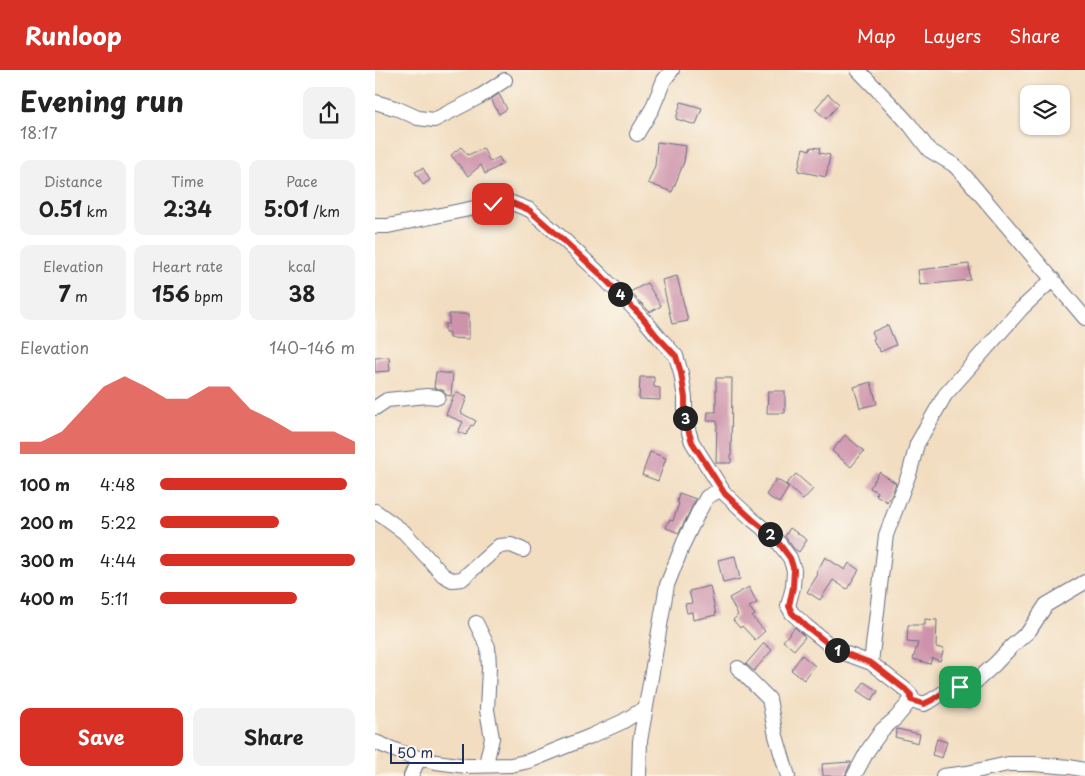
<!DOCTYPE html>
<meta charset="utf-8">
<style>
:root{--surface:#fff;--page:#f2f2f2;--text:#222;--muted:#767676;--accent:#d93025}
body{margin:0;font-family:"Playpen Sans",sans-serif;background:var(--page);color:var(--text);height:100vh;display:flex;flex-direction:column;font-size:19px;white-space:nowrap}
*{box-sizing:border-box;margin:0}
p{font-size:16px;color:var(--muted)}
.icon{flex:none;width:28px;height:28px;fill:none;stroke:currentColor;stroke-width:2;stroke-linecap:round;stroke-linejoin:round}
.map{position:relative;flex:1;overflow:hidden}
.panel{display:flex;flex-direction:column;background:var(--surface);width:375px}
.panel>*{flex:none}
.buttons{position:absolute;left:645px;top:15px;display:grid;gap:10px}
.buttons a{display:grid;place-items:center;width:50px;height:50px;border-radius:10px;background:var(--surface);box-shadow:0 1px 4px #0004;font-size:25px}
.scale{position:absolute;left:15px;bottom:12px;width:74px;box-sizing:border-box;padding-left:5px;border:2px solid #1b2f5e;border-top:0;font-size:14px;line-height:18px;white-space:nowrap;color:#1b2f5e;-webkit-text-stroke:4px #fbf7ec;paint-order:stroke}
.pin{position:absolute;display:grid;place-items:center;width:42px;height:42px;color:#fff;margin:-21px;border-radius:10px;box-shadow:0 2px 8px #0006}
.km{position:absolute;width:25px;height:25px;margin:-12px;border-radius:50%;background:#222;color:#fff;font-size:14px;line-height:25px;text-align:center}
.round{display:grid;place-items:center;flex:none;width:52px;height:52px;border-radius:10px;background:var(--page)}
.overview{display:flex;align-items:center;justify-content:space-between;height:85px;padding:0 20px}
h1{font-size:28px;font-weight:700;line-height:38px}
.metrics{display:grid;grid-template-columns:repeat(3,1fr);gap:8px;height:85px;padding:5px 20px}
.metrics div{display:grid;align-content:center;border-radius:10px;background:var(--page);text-align:center}
.metrics b{font-size:21px;font-weight:700}
.metrics small{font-size:14px;font-weight:400}
.metrics p{font-size:14px}
.chart{height:140px;padding:10px 20px}
.chart p{display:flex;justify-content:space-between}
.chart svg{width:100%;height:90px;margin-top:5px;fill:var(--accent);opacity:.7}
.action{display:flex;gap:10px;margin-top:auto;padding:10px 20px}
.action a{flex:1;height:58px;border-radius:10px;background:var(--accent);color:#fff;font-size:20px;font-weight:700;line-height:58px;text-align:center}
.action a+a{background:var(--page);color:var(--text)}
ul{padding:0 20px;list-style:none;font-size:16px}
li{display:grid;grid-template-columns:80px 60px 1fr;align-items:center;height:38px}
li i{height:12px;border-radius:6px;background:var(--accent)}
header{display:flex;align-items:center;gap:30px;box-sizing:border-box;height:70px;padding:0 25px;background:var(--accent);color:#fff}
header strong{font-size:24px}
nav{display:flex;gap:28px;margin-inline-start:auto;font-size:18px}
main{display:flex;flex:1;min-height:0}
.map>svg:first-child{display:block}
</style>
<header>
<strong>Runloop</strong>
<nav><a>Map</a><a>Layers</a><a>Share</a></nav>
</header>
<main>
<section class="panel">
<div class="overview"><div><h1>Evening run</h1><p>18:17</p></div><a class="round"><svg class="icon" aria-label="share" viewBox="0 0 24 24"><path d="M12 15V3M7 8l5-5 5 5M5 13v7h14v-7"/></svg></a></div>
<div class="metrics">
<div><p>Distance</p><b>0.51<small> km</small></b></div>
<div><p>Time</p><b>2:34</b></div>
<div><p>Pace</p><b>5:01<small> /km</small></b></div>
</div>
<div class="metrics">
<div><p>Elevation</p><b>7<small> m</small></b></div>
<div><p>Heart rate</p><b>156<small> bpm</small></b></div>
<div><p>kcal</p><b>38</b></div>
</div>
<div class="chart"><p><span>Elevation</span>140–146 m</p>
<svg viewBox="0 0 160 44" preserveAspectRatio="none"><path d="M0 44V38L10 38L20 33L30 22L40 11L50 6L60 11L70 17L80 17L90 11L100 11L110 22L120 27L130 33L140 33L150 33L160 38V44z"/></svg>
</div>
<ul>
<li><b>100 m</b>4:48<i style="width:96%"></i></li>
<li><b>200 m</b>5:22<i style="width:61%"></i></li>
<li><b>300 m</b>4:44<i style="width:100%"></i></li>
<li><b>400 m</b>5:11<i style="width:70%"></i></li>
</ul>
<div class="action"><a>Save</a><a>Share</a></div>
</section>
<div class="map">
<svg width="710" height="706" viewBox="0 0 710 706">
<rect width="100%" height="100%" fill="#fbf7ec"/>
<filter id="ink" filterUnits="userSpaceOnUse"><feTurbulence type="fractalNoise" baseFrequency=".02" numOctaves="2"/><feDisplacementMap in="SourceGraphic" scale="10" xChannelSelector="R" yChannelSelector="G"/><feConvolveMatrix kernelMatrix="1 2 1 2 8 2 1 2 1" color-interpolation-filters="sRGB"/></filter>
<filter id="wash" filterUnits="userSpaceOnUse"><feTurbulence type="fractalNoise" baseFrequency=".0096" numOctaves="4" result="noise"/><feDisplacementMap in="SourceGraphic" scale="20" xChannelSelector="R" yChannelSelector="G"/><feGaussianBlur stdDeviation="1.12" result="paint"/><feColorMatrix in="noise" values="0 0 0 0 0 0 0 0 0 0 0 0 0 0 0 0 0 1.4 0 .05"/><feComposite in="paint" operator="in"/></filter>
<g filter="url(#wash)">
<rect width="100%" height="100%" fill="#f2ddc0"/>
<g id="blocks">
<path fill="#cd93aa" d="M124,24l8,15 -8,5 -8,-15z
M453,24l11,10 -13,15 -11,-10z
M306,32l21,6 -6,17 -20,-6z
M282,72l29,4 -2,16 -12,30 -24,-9 7,-17z
M86,77l7,8 15,-7 7,14 9,-5 4,7 -18,10 -4,-9 -13,11 -17,-21z
M436,77l9,1 -1,5 11,2 -4,22 -28,-6 5,-23 7,2z
M48,98l7,12 -7,5 -8,-13z
M594,194l1,16 -50,5 -2,-15z
M302,206l11,45 -16,3 -10,-44z
M272,213l14,23 -11,6 -20,-20z
M74,244h20v25l-20,-1v-6h-4v-8h4z
M513,255l8,20 -16,7 -1,-4h-2l-4,-9 2,-1 -3,-6z
M14,287l1,14 -15,1v-14z
M61,302l17,2 -2,22 -5,-1 -3,-5 -9,-2z
M265,307h14v10l6,1v12l-21,-1z
M341,308h16l-1,85h-15l1,-42h-10l1,-9h8z
M496,312l6,22 -17,4 -6,-21z
M393,321h17v22h-18z
M80,322l12,5 -6,16 15,8 -3,5 -2,-1 -5,10 -8,-3 5,-10 -17,-7z
M470,365l19,16 -13,16 -19,-16z
M275,382l16,6 -8,23 -16,-6z
M504,402l17,11 -5,14 -1,1h-1l-2,4 -11,-7 1,-3 -7,-4z
M421,404l17,15 -10,11 -17,-16z
M401,409l13,8 -10,16 -13,-8z
M304,423l17,6 -17,34 -13,-5 3,-8 4,1 6,-18 -2,-1z
M415,458l17,12 -8,12 -5,-3 -9,-13z
M360,486l5,23 -17,4 -5,-23z
M450,487l20,13 4,-7 10,7 -12,19 -14,-9 -13,20 -13,-8 11,-18 -2,-1z
M335,516l6,29 -23,5 -1,-8 -5,1 -2,-9 7,-1 -3,-12z
M374,517l8,16 -8,4 6,8 -3,2 13,14 -10,9 -13,-14 -2,2 -7,-8 5,-5 -9,-17z
M550,549l12,1 -1,27 8,2 -4,12 -8,-3 -2,6 -17,-5 5,-16 -11,-1 1,-17h17z
M420,557l10,10 -11,13 -11,-9z
M389,573l8,7 -18,21 -8,-7z
M427,585l13,11 -11,14 -13,-10z
M489,612l14,9 -6,9 -14,-9z
M601,622l-7,16 -10,-4 4,-8z
M522,659l23,5 -2,9 -23,-6z
M562,669l10,3 -5,16 -10,-3z
M476,692l-6,14h-22l-1,-12z"/>
</g>
</g>
<g filter="url(#ink)">
<use href="#blocks" fill-opacity="0" stroke="#666c80" stroke-width="1"/>
<g fill="none" stroke-linecap="round" stroke-linejoin="round">
<g stroke="#666c80" stroke-width="16">
<path id="minor" d="M483,0l31,32 21,23 19,25 25,15 10,10 121,143
M0,32l23,7 20,9 16,2 45,-23 26,-17
M262,64l15,-25 12,-29 8,-10
M0,156h13l105,-22 19,-1 18,7 32,28 37,35 43,44 16,19 18,20 5,17 4,25v22l7,22 33,52 28,26 22,18 15,20 4,12 -1,17 -5,19 4,7 14,13 30,24 35,13 35,27 5,5v5
M0,338l12,-8 40,-4 11,1
M0,441l29,21 39,43 9,5 10,-1 37,-33 12,-1 12,5
M101,553l12,24 1,21 -2,42 5,28 -6,26
M496,593l15,-128 24,-64 7,-27 28,-49 76,-86 32,-30
M363,598l31,31 7,37 12,40
M536,630l13,4 8,-4 14,-9 27,-7 22,-20 17,-18 17,-15 17,-26 39,-23
M0,672l32,13 29,7 30,4 45,-1 18,-4 62,-25 31,-14 23,-14
M36,706l8,-18
M264,706l1,-35 27,-156 17,-43 14,-29 9,-16 15,-8
M479,706l14,-26 14,-20 14,-12 15,-18
M568,706l24,-3 41,-9h26l36,3 15,3"/>
</g>
<use href="#minor" stroke="#fff" stroke-width="14"/>
</g>
</g>
<g fill="none" stroke-linecap="round" stroke-linejoin="round" filter="url(#ink)">
<g stroke="#fff" stroke-width="10">
<path id="route" d="M118,134l19,-1 17,7 32,28 38,35 43,44 15,19 19,20 5,17 4,25v22l7,22 33,52 28,26 22,18 15,20 4,12 -1,17 -4,19 3,7 14,13 30,24 35,13 35,27 5,5v5l13,4 8,-4 14,-9 14,-4"/>
</g>
<use href="#route" stroke="#d93025" stroke-width="6"/>
</g>
</svg>
<div class="buttons">
<a><svg class="icon" aria-label="layers" viewBox="0 0 24 24"><path d="M12 4l9 5-9 5-9-5zM3 14l9 5 9-5"/></svg></a>
</div>
<div class="scale">50 m</div>
<div class="pin" style="left:585px;top:617px;background:#1e9e55"><svg class="icon" aria-label="arrive" viewBox="0 0 24 24"><path d="M6 21V4h12l-3 4 3 4H6"/></svg></div>
<div class="pin" style="left:118px;top:134px;background:#d93025"><svg class="icon" aria-label="check" viewBox="0 0 24 24"><path d="M5 12l5 5 9-10"/></svg></div>
<b class="km" style="left:462px;top:580px">1</b>
<b class="km" style="left:395px;top:464px">2</b>
<b class="km" style="left:310px;top:348px">3</b>
<b class="km" style="left:245px;top:224px">4</b>
</div>
</main>
